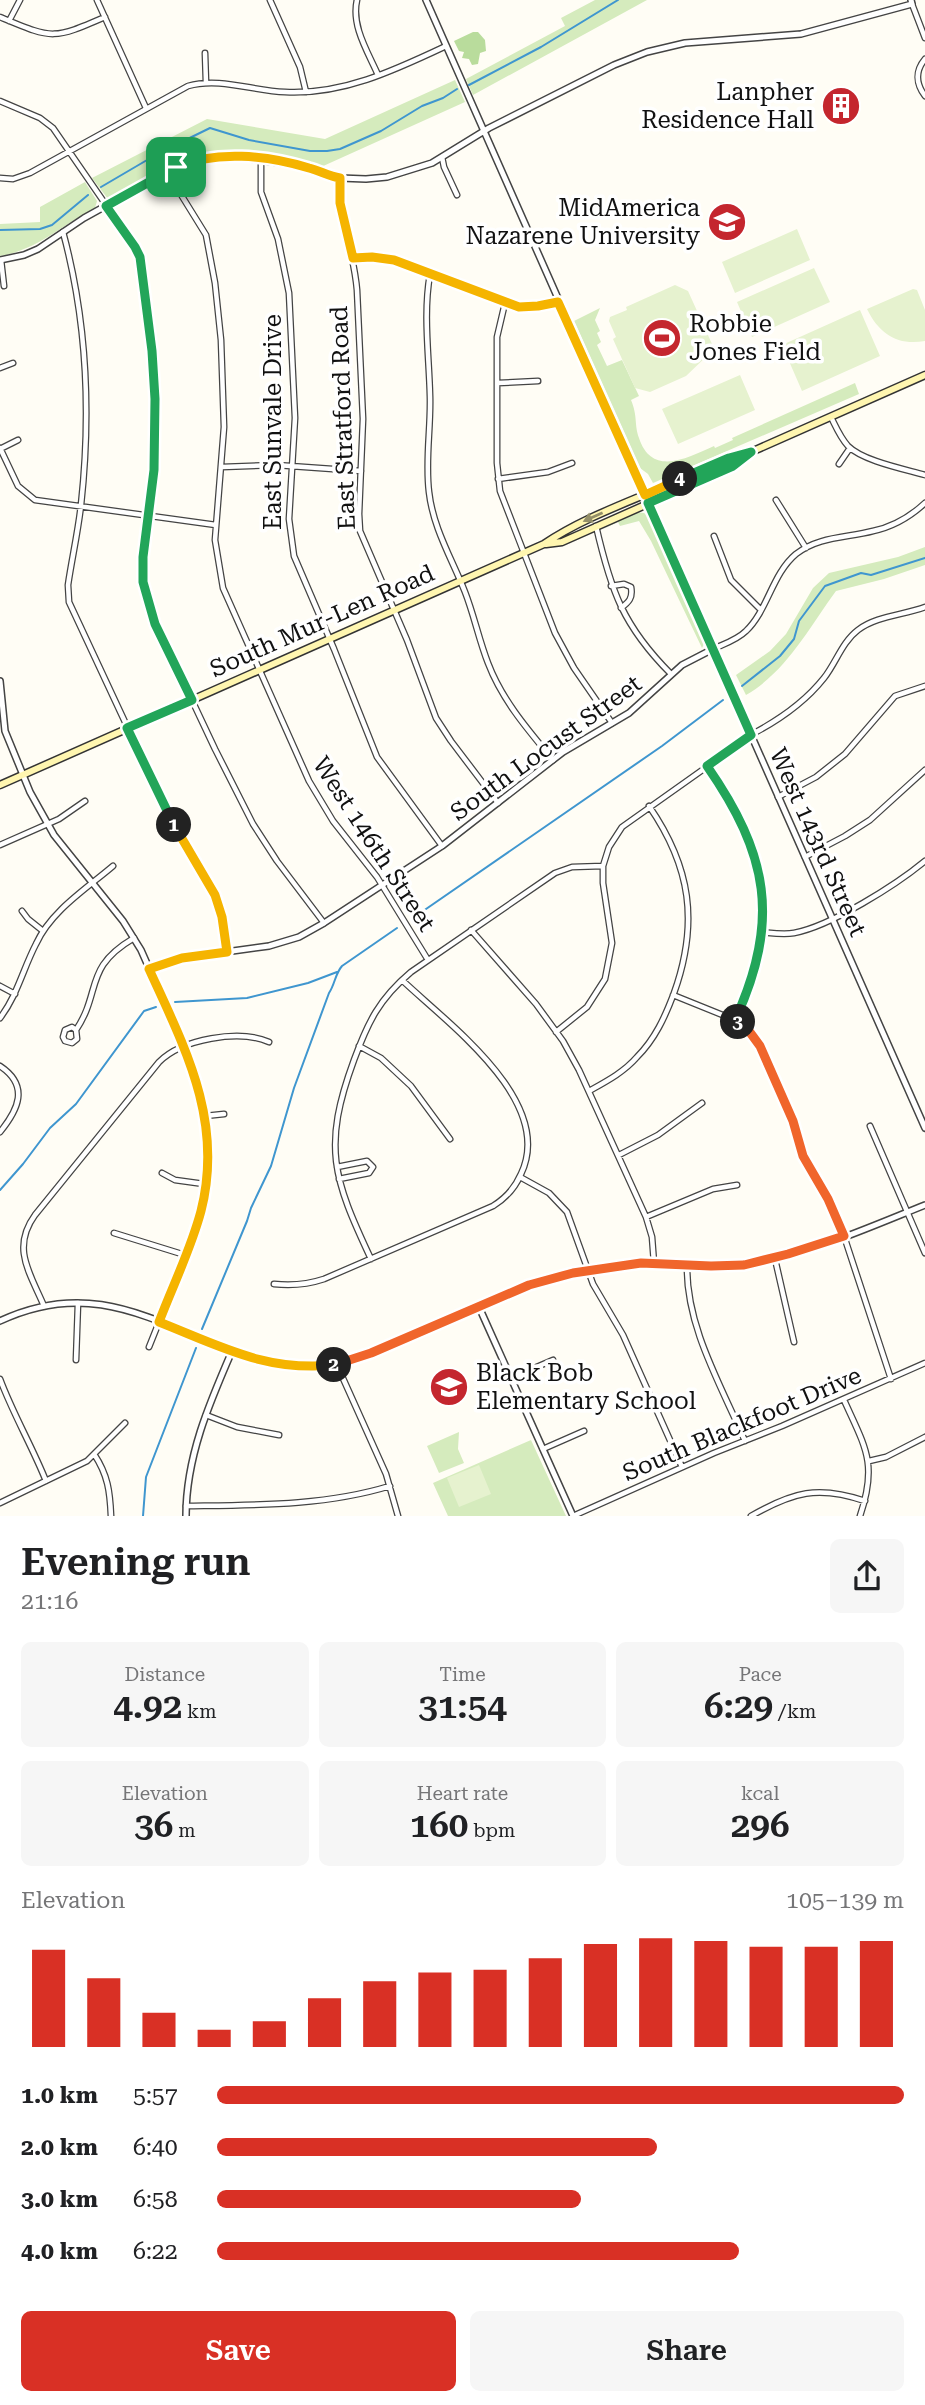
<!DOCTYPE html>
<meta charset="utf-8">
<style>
:root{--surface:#fff;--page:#f6f6f6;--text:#202124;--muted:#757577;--accent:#d93025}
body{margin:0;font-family:"Roboto Serif",serif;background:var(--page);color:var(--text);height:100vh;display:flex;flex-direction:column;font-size:26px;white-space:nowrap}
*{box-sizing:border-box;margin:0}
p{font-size:23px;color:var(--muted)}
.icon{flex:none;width:38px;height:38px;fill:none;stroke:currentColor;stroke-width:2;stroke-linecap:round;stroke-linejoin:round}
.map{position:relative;height:1516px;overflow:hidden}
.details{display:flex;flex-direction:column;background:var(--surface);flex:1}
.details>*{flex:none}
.pin{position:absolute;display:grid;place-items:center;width:60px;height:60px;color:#fff;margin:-30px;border-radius:14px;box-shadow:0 4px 10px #0006}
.km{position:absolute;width:35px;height:35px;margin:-18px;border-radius:50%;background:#222;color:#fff;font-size:19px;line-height:35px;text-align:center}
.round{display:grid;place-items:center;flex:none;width:74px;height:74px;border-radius:10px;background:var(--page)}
.overview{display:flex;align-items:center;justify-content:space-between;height:119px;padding:0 21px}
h1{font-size:38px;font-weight:600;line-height:52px}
.metrics{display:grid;grid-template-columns:repeat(3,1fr);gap:10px;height:119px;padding:7px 21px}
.metrics div{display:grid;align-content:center;border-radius:10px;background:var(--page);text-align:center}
.metrics b{font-size:35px;font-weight:600}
.metrics small{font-size:19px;font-weight:400}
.metrics p{font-size:19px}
.chart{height:196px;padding:14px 21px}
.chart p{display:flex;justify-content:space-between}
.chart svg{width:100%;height:126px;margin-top:7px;stroke:var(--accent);stroke-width:6}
.cta{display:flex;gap:14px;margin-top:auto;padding:14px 21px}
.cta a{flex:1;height:80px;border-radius:10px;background:var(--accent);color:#fff;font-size:28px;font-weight:600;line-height:80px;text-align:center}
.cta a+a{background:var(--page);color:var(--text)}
ul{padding:0 21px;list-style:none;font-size:23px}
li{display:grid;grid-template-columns:112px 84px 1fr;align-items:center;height:52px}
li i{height:18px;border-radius:9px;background:var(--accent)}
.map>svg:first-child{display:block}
</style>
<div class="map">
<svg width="925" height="1516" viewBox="0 0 925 1516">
<rect width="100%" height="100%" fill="#fffdf5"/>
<path fill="#d5ebbd" d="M595,0h52l-174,95 -7,-16 99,-53 -4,-8z
M455,80l10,22 -144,65 -59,-13 -36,-3 -22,2 -25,7 -71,39 -16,-21 115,-59 118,20z
M85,182l12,19 -2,7c-33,17 -58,42 -95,48v-32l40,-2v-15z
M600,308l-5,12 5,11 -3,2 4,9 -4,3 10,21 15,-6 17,36 -8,4c7,17 3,24 8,38 13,40 50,19 75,8l1,2 18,-8 -1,-2 123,-55 4,11 -206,89 -5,-9 -8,-6 -66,-147z
M635,512l9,1 4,3 57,126 -3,6 -51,-107 -12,-20 -19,5 -2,-4 -17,8z
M925,547v18l-41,14 -48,12c-27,37 -50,81 -90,104l-10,-20 34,-24 16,-17 27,-46 16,-15 69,-16z
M459,1432l-1,17 6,14 -25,10 -12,-27z
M531,1440l35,76h-118l-15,-33z"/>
<path fill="#b9dc9c" d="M473,32h5l7,8 1,11 -6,2 -2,11 -6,1 -3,-6 -7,-1 2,-6 -5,-1 -5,-10z"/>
<path fill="#e6f2cf" d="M797,229l13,31 -75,33 -13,-31z
M814,268l16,34 -78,35 -15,-35z
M675,285l13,6 24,53 -4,11 -22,21 -36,16 -15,-4 -22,-49 3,-2 -7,-16 1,-4 17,-7 -1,-3z
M913,289l4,1 8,20v31c-27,5 -46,-7 -58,-32z
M860,310l20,46 -78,35 -20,-46z
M740,375l15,35 -77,34 -16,-35z
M479,1465l12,29 -32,13 -12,-29z"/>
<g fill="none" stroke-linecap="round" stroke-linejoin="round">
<path stroke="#3f96cf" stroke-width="2" d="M469,85l72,-38 77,-47
M101,187l58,-34 51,-25 39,12 61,11h17l13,-2 41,-18 41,-25 21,-8 14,-9
M0,230l40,-1 12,-4 36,-30
M742,686l38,-30 14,-17 5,-18 26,-35 36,-13 10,2 54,-17
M413,918l249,-172 61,-46
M175,1002l72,-4 61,-15 29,-11
M0,1190l23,-26 27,-36 26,-24 68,-93 12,-4
M202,1329l45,-108 4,-13 20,-42 23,-78 35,-95c6,-9 6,-19 13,-27l55,-38
M143,1516l3,-39 50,-129"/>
<g stroke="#444" stroke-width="7">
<path id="minor" d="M97,0l49,108
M270,0l30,67 6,25
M357,0c-6,26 11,52 21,75
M912,4l13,34
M0,17c53,22 52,23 105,0
M9,21l11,-21
M205,53l1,30
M925,59c-10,12 -9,25 0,37
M0,101l40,17 13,10 82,119 5,11 12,93 3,48 -1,71 -11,99 6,40 66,140 38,75 24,37 47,62
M442,157l2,10 13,28
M261,159v33l17,47 11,54 6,125 -6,101 5,37 40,93 43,108 65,89
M167,172l39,63 9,48 6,57 3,87 -9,113 8,48 86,193 24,40 44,56 51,83
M0,178l13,1 17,-6 158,-87c32,-9 65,5 97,6 58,3 110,-22 161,-46
M340,178c-2,38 14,74 17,112l6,129 -4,95 1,17 47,109 29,78 15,23 47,62
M63,232c24,89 28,182 18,273 -3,27 -9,53 -13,80l1,17 91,195 55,98 7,22 5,35
M353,258l19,-1 22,3 125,47 19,-1 20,-4
M1,260l3,26
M430,274c-7,40 -1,81 0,122 1,32 -5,64 -1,96 4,36 23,67 36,100 9,23 14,48 23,71 14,37 40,67 65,97
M505,303l-8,34v126l3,28 55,142 19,35 38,55
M0,368l13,-5
M498,383l40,-2
M831,417c5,10 9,20 17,29 15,15 56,23 77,29
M0,448l18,38 17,14 181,25
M0,449l18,-9
M839,464l11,-16
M222,467l54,-2 85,6
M498,479l50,-7 24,-9
M776,500l30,48
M596,526c15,65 27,100 75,148
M714,536l17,44 29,29
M611,586l13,-2 7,3c2,11 -2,15 -10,21
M713,649c11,-5 24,-9 33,-18 22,-21 26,-57 50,-77 23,-18 51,-16 77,-23 19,-4 38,-15 52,-28
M707,766c61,88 73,154 28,254
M778,797l38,-20 29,-23 50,-58 30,-10
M0,845l59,-26 26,-18
M805,857l40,-21 25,-16 55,-50
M22,911l6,8 15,12
M471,930l65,74 27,37 16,29 67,147 6,20 2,26
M761,932c11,1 22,3 33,1 37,-7 102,-48 131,-72
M0,986l15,8
M673,995l62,25 14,11 11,16 33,74 10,35 25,43 16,37 47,143
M0,1018c17,-22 23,-49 36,-74 15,-33 50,-55 77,-78
M76,1030l-4,-3 -7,3 -2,7 2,4 7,2 5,-4 -1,-9c26,-39 7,-62 58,-92
M556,1032l31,-25 18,-28 7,-36 -9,-60v-17l6,-19 13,-20 134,-95c26,-14 49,-30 68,-54 12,-15 18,-36 34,-48 18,-14 46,-15 67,-23
M359,1046l22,12 30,28 39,53
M0,1066c30,20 18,44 0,66
M589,1091c18,-10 35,-19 48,-34 18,-18 28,-40 37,-64 25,-70 17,-126 -25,-187
M205,1116l19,-2
M870,1126l55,127
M619,1155l39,-20 44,-32
M337,1167l30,-6 6,6 -4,6 -30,6
M162,1173l13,7 29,4
M520,1177l29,16 18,19 26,72 30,51 59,132
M646,1217l67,-28 24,-4
M114,1233l71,22
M371,1259c-38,-81 -49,-112 -17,-199 14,-38 25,-61 57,-88l144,-99 17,-6 31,-1
M775,1259l19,83
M687,1265c-1,62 34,120 58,176
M274,1284c18,2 32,1 50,-5l169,-73c13,-8 22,-18 28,-32 35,-73 -74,-151 -119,-194
M44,1306c-14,-33 -33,-58 -9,-91l124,-153c23,-23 80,-33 110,-20
M149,1347l10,-25
M76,1360l2,-57
M337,1365l49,109 12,42
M511,1378l42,-18
M0,1379c13,35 32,67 46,102
M844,1400c21,47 34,63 16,116
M206,1415l31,12 42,8
M543,1449l41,-18
M94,1454c14,21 16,38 17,62
M869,1461l17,-4 39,-20
M0,1503l87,-42 38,-38
M186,1506c68,-1 139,0 204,-20
M573,1516l141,-63 68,-27 143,-63
M751,1516c42,-24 67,-31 114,-15"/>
</g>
<g stroke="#444" stroke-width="8">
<path id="tertiary" d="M426,0l499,1128
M0,260l24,-5 14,-6 46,-31 92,-51 20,-8 17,-3 25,1 69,10 33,11 26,1 21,-2 45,-14 57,-35 125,-63 33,-13 38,-9 116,-9 111,-30 -1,-4
M0,681l5,50 25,61 24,43 69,86 18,29 46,104 13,38 8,56 -5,50 -12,42 -32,82
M149,969l33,-11 87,-12 30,-9 25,-14 118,-77 121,-94 66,-39 53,-48 31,-16
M479,1307l94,209
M0,1321c85,-40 143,-6 222,26 30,12 59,22 92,20 31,-1 57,-14 85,-26 42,-18 89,-43 131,-56 36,-12 76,-22 114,-22 34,0 67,6 100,2 59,-8 126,-38 181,-60
M186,1516c0,-59 23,-112 46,-165"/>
</g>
<g stroke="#333" stroke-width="9">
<path id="secondary" d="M546,544l16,-2 171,-76 13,-10
M0,785l544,-241c34,-23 74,-38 112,-54 31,-13 62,-29 95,-38l174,-77"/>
</g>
<use href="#minor" stroke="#fff" stroke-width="4.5"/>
<use href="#tertiary" stroke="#fff" stroke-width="5"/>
<use href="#secondary" stroke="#fff6b0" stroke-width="6"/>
</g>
<defs><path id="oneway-solid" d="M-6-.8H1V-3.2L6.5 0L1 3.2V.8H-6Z" transform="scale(1.75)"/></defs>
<use fill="#948f68" href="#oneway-solid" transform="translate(593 517) rotate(156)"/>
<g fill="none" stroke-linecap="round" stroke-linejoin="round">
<g stroke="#fff" stroke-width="14">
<path id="split-1" d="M174,825l-47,-97 65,-28 -37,-76 -12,-42v-25l11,-87 1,-71 -3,-48 -12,-94 -5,-10 -29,-41 70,-39"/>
</g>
<g stroke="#fff" stroke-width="14">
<path id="split-2" d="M174,825l41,70 7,22 5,35 -45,6 -33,11c36,79 75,152 52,242 -10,38 -28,74 -42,111 61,24 107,50 175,43"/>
</g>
<g stroke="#fff" stroke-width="14">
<path id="split-3" d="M334,1365l37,-12 158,-68 44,-12 68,-10 70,3 33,-1 44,-11 56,-18 -16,-37 -25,-43 -10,-35 -33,-75 -11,-15 -11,-9"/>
</g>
<g stroke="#fff" stroke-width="14">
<path id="split-4" d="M680,479l49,-21 22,-6 -18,14 -85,37 103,232 -44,31c61,88 74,154 28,254l3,2"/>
</g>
<g stroke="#fff" stroke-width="14">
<path id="split-5" d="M176,167c40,-17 91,-12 133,1 11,3 20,8 31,10v25l13,55 19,-1 22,3 125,47 19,-1 20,-4 87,193 35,-16"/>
</g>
<use href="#split-1" stroke="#22a559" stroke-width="9"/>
<use href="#split-2" stroke="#f5b400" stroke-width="9"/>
<use href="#split-3" stroke="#f0652b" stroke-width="9"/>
<use href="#split-4" stroke="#22a559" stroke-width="9"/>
<use href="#split-5" stroke="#f5b400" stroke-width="9"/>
</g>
<defs>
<g id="building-disc" transform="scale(2.0125)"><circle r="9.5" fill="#c4262e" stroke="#fff"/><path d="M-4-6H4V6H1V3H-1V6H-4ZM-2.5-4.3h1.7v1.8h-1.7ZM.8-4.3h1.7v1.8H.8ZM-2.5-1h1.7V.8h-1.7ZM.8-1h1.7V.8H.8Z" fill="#fff"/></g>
<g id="university-disc" transform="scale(2.0125)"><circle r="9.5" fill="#c4262e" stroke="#fff"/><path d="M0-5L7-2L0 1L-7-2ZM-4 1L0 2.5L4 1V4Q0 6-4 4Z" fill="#fff"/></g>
<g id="stadium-disc" transform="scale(2.0125)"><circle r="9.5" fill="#c4262e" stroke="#fff"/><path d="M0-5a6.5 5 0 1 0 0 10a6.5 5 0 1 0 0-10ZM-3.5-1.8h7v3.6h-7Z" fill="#fff"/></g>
<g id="school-disc" transform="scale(2.0125)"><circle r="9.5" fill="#c4262e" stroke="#fff"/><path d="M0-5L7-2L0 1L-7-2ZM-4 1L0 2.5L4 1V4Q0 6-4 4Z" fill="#fff"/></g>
</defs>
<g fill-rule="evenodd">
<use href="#building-disc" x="841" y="106"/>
<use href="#university-disc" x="727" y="222"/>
<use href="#stadium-disc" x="662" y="338"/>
<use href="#school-disc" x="449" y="1387"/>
</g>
<g text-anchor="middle" stroke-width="7" stroke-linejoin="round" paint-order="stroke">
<g font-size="24" fill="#111" stroke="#fff" text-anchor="end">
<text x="814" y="100">Lanpher<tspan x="814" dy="28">Residence Hall</tspan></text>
<text x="700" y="216">MidAmerica<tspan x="700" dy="28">Nazarene University</tspan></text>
<text x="689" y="332" text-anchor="start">Robbie<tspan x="689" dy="28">Jones Field</tspan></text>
<text x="476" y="1381" text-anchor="start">Black Bob<tspan x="476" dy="28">Elementary School</tspan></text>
</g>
<g font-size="24" fill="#111" stroke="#fff">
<text transform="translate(343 418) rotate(-92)" y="8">East Stratford Road</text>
<text transform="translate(273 422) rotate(-90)" y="8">East Sunvale Drive</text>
<text transform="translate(322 621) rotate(-24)" y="8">South Mur-Len Road</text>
<text transform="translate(546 748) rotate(-36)" y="8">South Locust Street</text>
<text transform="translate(818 842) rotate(66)" y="8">West 143rd Street</text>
<text transform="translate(374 844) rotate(57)" y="8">West 146th Street</text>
<text transform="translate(742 1424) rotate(-23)" y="8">South Blackfoot Drive</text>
</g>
</g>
</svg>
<div class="pin" style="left:176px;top:167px;background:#1e9e55"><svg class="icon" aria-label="arrive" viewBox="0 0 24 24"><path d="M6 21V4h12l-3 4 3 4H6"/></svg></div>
<b class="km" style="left:174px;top:825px">1</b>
<b class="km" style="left:334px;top:1365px">2</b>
<b class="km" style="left:738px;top:1022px">3</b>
<b class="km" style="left:680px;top:479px">4</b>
</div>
<section class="details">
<div class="overview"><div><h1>Evening run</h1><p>21:16</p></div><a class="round"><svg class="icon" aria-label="share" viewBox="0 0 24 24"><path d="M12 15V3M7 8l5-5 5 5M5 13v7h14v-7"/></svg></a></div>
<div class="metrics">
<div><p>Distance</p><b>4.92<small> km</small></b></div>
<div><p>Time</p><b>31:54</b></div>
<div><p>Pace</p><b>6:29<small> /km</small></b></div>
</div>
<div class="metrics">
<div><p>Elevation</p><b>36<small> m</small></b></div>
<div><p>Heart rate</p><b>160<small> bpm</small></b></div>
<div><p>kcal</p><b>296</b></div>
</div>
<div class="chart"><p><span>Elevation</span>105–139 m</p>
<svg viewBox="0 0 160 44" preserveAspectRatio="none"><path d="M5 44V10M15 44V20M25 44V32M35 44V38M45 44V35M55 44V27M65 44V21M75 44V18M85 44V17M95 44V13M105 44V8M115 44V6M125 44V7M135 44V9M145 44V9M155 44V7"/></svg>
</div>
<ul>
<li><b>1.0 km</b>5:57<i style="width:100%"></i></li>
<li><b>2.0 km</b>6:40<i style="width:64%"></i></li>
<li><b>3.0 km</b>6:58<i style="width:53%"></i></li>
<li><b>4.0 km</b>6:22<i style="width:76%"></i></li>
</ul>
<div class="cta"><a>Save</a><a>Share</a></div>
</section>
